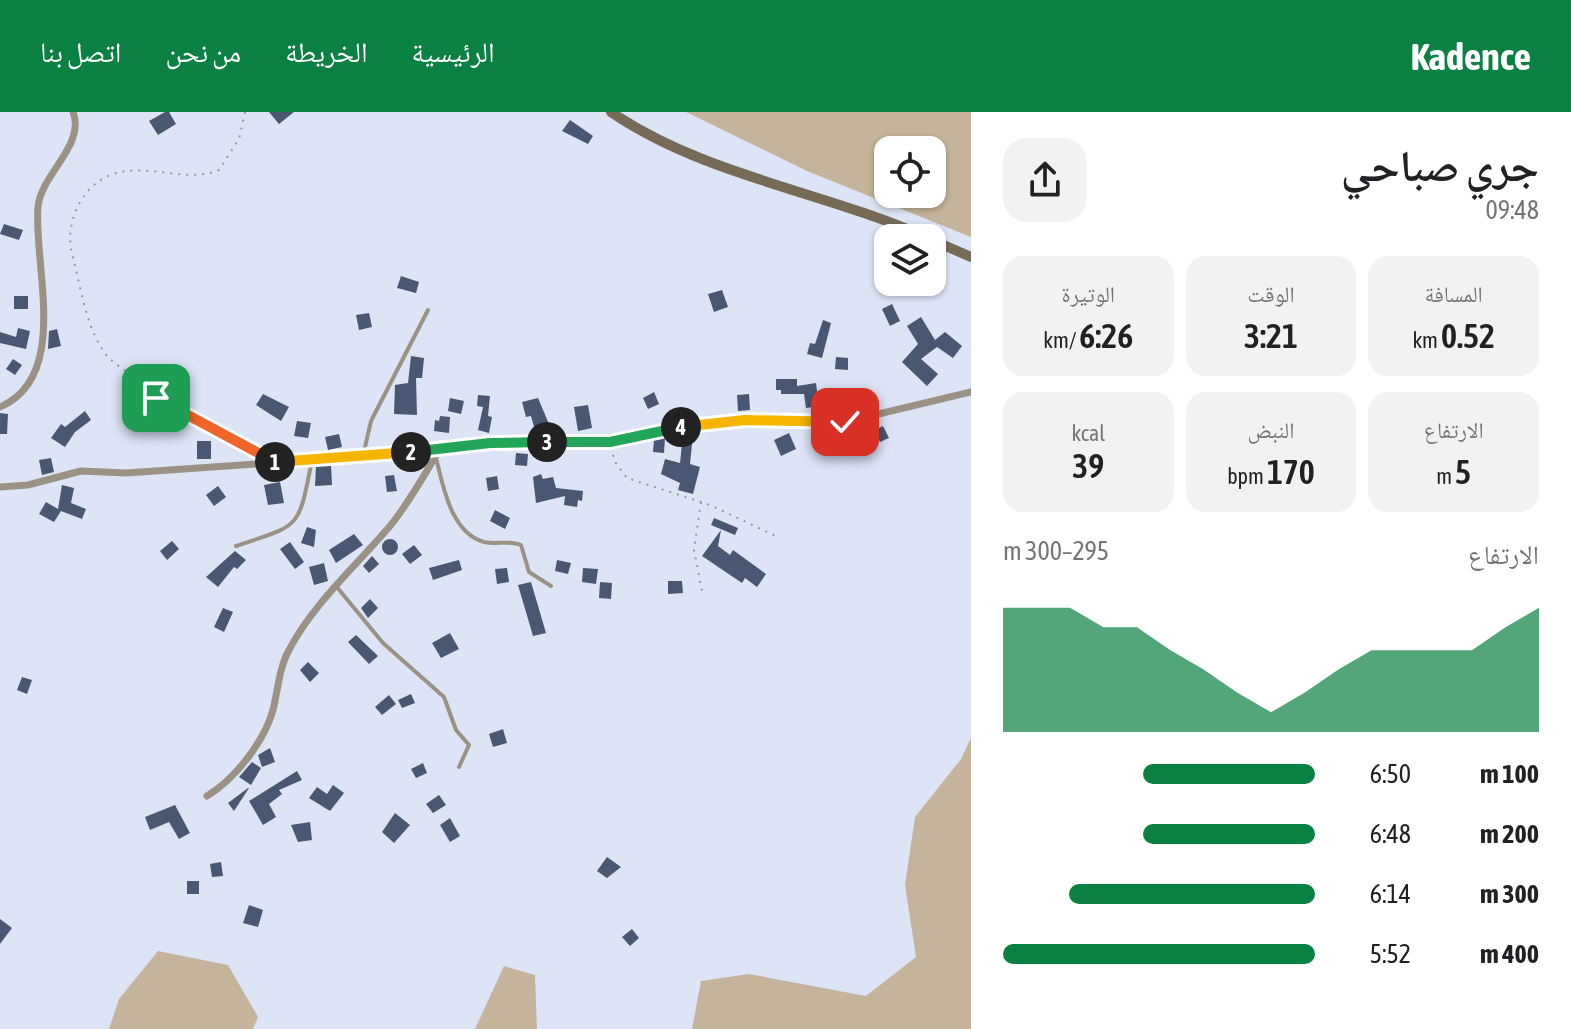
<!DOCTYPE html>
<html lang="ar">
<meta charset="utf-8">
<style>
:root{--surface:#fff;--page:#f2f2f2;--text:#202124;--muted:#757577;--accent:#0b8043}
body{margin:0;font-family:"Asap Condensed","Noto Naskh Arabic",sans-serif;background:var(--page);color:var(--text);direction:rtl;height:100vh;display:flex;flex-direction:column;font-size:30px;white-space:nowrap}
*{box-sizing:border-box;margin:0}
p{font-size:26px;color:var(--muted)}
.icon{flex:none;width:44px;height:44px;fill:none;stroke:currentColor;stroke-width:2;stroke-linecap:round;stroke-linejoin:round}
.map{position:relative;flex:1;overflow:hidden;direction:ltr}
.side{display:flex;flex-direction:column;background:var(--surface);width:600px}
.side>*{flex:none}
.controls{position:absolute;left:874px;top:24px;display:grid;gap:16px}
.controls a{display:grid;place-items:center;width:72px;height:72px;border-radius:16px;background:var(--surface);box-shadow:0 2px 6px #0004;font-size:40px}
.pin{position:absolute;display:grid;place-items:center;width:68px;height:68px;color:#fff;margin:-34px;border-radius:16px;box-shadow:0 4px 12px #0006}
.km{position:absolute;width:40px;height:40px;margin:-20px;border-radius:50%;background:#222;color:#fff;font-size:22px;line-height:40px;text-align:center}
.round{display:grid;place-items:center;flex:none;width:84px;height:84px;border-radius:24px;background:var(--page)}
.summary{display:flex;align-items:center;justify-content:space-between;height:136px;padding:0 32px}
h1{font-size:44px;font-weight:600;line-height:60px}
.stats{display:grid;grid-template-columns:repeat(3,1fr);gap:12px;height:136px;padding:8px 32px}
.stats div{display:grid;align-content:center;border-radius:20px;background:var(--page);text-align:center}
.stats b{font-size:34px;font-weight:600}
.stats small{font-size:22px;font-weight:400}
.stats p{font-size:22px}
.chart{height:224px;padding:16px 32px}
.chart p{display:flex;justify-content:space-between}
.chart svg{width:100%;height:144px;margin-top:8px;fill:var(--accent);opacity:.7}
ul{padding:0 32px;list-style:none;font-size:26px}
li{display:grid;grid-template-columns:128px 96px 1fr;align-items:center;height:60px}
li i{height:20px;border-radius:10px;background:var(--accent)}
header{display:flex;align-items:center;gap:48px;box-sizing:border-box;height:112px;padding:0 40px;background:var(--accent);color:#fff}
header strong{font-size:38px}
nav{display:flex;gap:44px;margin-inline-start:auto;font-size:28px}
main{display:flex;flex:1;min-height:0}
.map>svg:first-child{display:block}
</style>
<header>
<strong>Kadence</strong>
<nav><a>الرئيسية</a><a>الخريطة</a><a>من نحن</a><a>اتصل بنا</a></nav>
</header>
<main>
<section class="side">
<div class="summary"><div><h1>جري صباحي</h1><p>09:48</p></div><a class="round"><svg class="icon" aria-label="share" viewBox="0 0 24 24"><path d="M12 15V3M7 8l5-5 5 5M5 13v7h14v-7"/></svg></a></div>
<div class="stats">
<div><p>المسافة</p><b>0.52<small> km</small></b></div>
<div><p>الوقت</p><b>3:21</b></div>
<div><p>الوتيرة</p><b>6:26<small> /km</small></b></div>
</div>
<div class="stats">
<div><p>الارتفاع</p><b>5<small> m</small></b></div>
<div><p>النبض</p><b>170<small> bpm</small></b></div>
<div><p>kcal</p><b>39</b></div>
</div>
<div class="chart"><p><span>الارتفاع</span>295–300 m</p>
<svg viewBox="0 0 160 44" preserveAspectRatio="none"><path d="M0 44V6L10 6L20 6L30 12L40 12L50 19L60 25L70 32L80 38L90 32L100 25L110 19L120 19L130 19L140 19L150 12L160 6V44z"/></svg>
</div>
<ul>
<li><b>100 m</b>6:50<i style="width:55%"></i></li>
<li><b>200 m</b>6:48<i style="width:55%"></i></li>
<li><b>300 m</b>6:14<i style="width:79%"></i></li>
<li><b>400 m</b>5:52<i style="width:100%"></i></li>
</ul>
</section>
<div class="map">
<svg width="971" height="917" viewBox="0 0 971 917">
<rect width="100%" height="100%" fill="#dce4f5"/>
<path fill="#c4b49b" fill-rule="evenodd" d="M686,0h285v125l-164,-66zM932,38v44h-44v-44z
M971,626v291h-279l9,-48 48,-7 117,22 50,-39 -11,-72 10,-68 46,-58z
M158,839l70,14 30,52 -5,12h-144l10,-30z
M504,854l31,9 2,54h-62z"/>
<path fill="#4a5772" d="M165,0h4l7,12 -18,11 -9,-14z
M269,0h25l-15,12z
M570,8l23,16 -5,8 -26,-13z
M4,112l19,6 -4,10 -19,-6z
M401,164l18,6 -3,11 -19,-5z
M722,178l6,17 -14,5 -6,-18z
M14,184h14v13h-14z
M892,192l8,17 -10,5 -8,-17z
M369,201l3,14 -13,3 -3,-15z
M921,205l14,23 10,-8 17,14 -9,12 -16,-11 -16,12 17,15 -11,12 -25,-24 16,-18 -11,-18z
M823,208l8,3 -9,35 -15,-4 3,-11 5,1z
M18,216l12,3 -4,18 -26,-6v-11l16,5z
M57,217l4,17 -13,3 1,-18z
M411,244l13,2 -2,20h-6l1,37 -23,-1 1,-29 13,-2z
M836,245l12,1v12l-13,-1z
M13,247l9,6 -7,10 -9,-6z
M776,267h21v7l19,-3 3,23 -13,2 -2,-14h-23v-4h-5z
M654,280l5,12 -11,5 -5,-11z
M263,282l26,13 -8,14 -25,-16z
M749,282l1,16 -12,1 -1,-16z
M478,283l12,1 -2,20 4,1 -3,16 -11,-3 5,-23 -6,-1z
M450,286l14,3 -3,13 -13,-3z
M538,286l11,26 -15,3 -3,-11 -5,1 -4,-15z
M588,293l4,23 -14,3 -4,-24z
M840,293l3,10h-15l-2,-6z
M85,299l6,9 -16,12 -10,15 -14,-9 10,-14 4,3z
M0,301l8,1 -1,20h-7z
M440,304l10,1 -1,16 -15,-2 1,-11 4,1z
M297,309l14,2 -3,15 -14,-2z
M883,314l6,12 -9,4 -5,-12z
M789,321l7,16 -15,7 -7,-16z
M339,322l3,13 -14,3 -3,-13z
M693,322l-3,30 10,3 -7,27 -15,-4 2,-7 -19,-9 4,-15 15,4 3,-28z
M665,326l-1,15 -11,-1 1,-12z
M197,329h14v18h-14z
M516,341l12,1 -1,12 -12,-1z
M51,346l3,14 -12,3 -3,-15z
M331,353l1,20 -17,1 1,-20z
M541,362l2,5 10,-2 3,11 27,3 -1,10 -4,-1 -1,7 -13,-2 1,-9 -29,7 -3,-26z
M394,363l3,16 -10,1 -2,-16z
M497,364l2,13 -11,2 -2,-13z
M280,370l4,21 -16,2 -4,-20z
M62,373l12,3 -3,15 15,6 -4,10 -21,-8 -7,11 -15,-8 7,-12 12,7z
M218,374l8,11 -12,9 -8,-11z
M495,398l15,8 -5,11 -15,-8z
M714,406l24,10 -3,7 -24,-10z
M307,415l9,3 -2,17 -13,-4z
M721,418l-3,16 12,9 3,-5 33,24 -9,13 -12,-9 -3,5 -40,-27z
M354,422l9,11 -27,18 -7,-13z
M382 435a8 8 0 1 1 16 0a8 8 0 1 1-16 0Z
M172,429l7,8 -12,11 -7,-9z
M290,430l14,20 -9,7 -15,-20z
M414,433l8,10 -12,9 -8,-10z
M235,439l11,9 -9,9 -3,-2 -16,20 -12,-10z
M372,444l7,8 -10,9 -6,-7z
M459,448l3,10 -29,10 -4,-12z
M557,448l14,3 -3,11 -13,-3z
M324,451l4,18 -14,4 -5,-18z
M507,456l2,14 -12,2 -2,-15z
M583,456l15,1 -2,15 -14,-2z
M668,469h14l1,12 -15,1z
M531,470l15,51 -13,3 -15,-51z
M600,470l12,1 -1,16 -12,-1z
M370,487l8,9 -10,10 -7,-10z
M223,496l10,4 -9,20 -10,-5z
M450,521l9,16 -18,9 -9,-15z
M356,523l22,21 -9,8 -21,-22z
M308,550l11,11 -9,9 -10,-12z
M22,565l10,3 -5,14 -10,-4z
M411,582l4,9 -13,5 -4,-8z
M389,583l7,9 -14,11 -7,-8z
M503,617l4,14 -14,4 -4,-13z
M270,636l5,14 -13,5 -4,-12z
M252,650l9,6 -10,17 -12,-8z
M423,651l4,10 -11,5 -5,-9z
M297,659l5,9 -23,10 3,4 -13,10 7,13 -13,8 -14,-24z
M333,673l11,8 -14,18 -21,-13 8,-11 10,7z
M248,676h1l-15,23 -6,-8z
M439,683l7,10 -13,8 -7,-9z
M175,693l15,28 -11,6 -10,-17 -19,8 -5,-13z
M395,701l15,12 -16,18 -12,-11z
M450,706l10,18 -10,6 -10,-17z
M310,710l2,18 -14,2 -7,-17z
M607,745l14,10 -14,11 -10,-7z
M221,750l2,14 -11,1 -2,-13z
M187,769h12v13h-12z
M249,793l14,5 -5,17 -15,-4z
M0,807l12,9 -12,16z
M632,817l7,9 -9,8 -8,-9z"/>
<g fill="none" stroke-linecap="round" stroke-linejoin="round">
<path stroke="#9398a5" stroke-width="2" stroke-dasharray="2 6" stroke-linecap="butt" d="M245,0l-6,27 -20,31c-36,15 -76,-11 -113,7 -27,13 -41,49 -34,77 9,33 13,70 32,98 5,8 15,14 23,20 40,36 87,56 133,84
M611,335l4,15 12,16 83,27 70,33
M701,390l-7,48 8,41"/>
<path stroke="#9b9285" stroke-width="4" d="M363,344l8,-35 57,-111
M436,346c7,28 15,75 48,84 13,3 25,-2 37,3l8,27 22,14
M236,434c65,-22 62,-15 76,-86
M336,474l47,57 61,54 12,33 13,15 -10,22"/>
<path stroke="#9b9285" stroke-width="7" d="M0,295c71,-30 33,-143 38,-200 3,-33 48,-62 35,-95
M0,375l28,-2 53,-14 45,2 218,-15 146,-15 99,1 136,-23 120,1 126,-30
M207,684c28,-17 57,-54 66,-86 5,-20 6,-42 16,-60 24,-46 67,-84 101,-124 19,-23 34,-51 50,-77"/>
<path stroke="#776b58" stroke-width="10" d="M611,0c96,65 213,79 317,126
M932,128l39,17"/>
</g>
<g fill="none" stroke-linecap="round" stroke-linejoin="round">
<g stroke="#fff" stroke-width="16">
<path id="split-1" d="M156,286l119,64"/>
</g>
<g stroke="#fff" stroke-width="16">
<path id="split-2" d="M275,350l136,-10"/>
</g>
<g stroke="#fff" stroke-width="16">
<path id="split-3" d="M411,340l79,-9 57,-1"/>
</g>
<g stroke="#fff" stroke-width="16">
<path id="split-4" d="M547,330h63l71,-15"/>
</g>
<g stroke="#fff" stroke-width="16">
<path id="split-5" d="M681,315l64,-7 100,2"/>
</g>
<use href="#split-1" stroke="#f0652b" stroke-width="10"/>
<use href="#split-2" stroke="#f5b400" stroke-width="10"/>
<use href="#split-3" stroke="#22a559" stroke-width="10"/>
<use href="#split-4" stroke="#22a559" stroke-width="10"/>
<use href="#split-5" stroke="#f5b400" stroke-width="10"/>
</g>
</svg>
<div class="controls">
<a><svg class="icon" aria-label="locate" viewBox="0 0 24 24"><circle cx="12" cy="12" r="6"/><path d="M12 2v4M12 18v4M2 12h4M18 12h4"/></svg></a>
<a><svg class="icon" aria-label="layers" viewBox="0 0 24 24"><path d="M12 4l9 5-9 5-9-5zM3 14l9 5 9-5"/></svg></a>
</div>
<div class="pin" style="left:156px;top:286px;background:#1e9e55"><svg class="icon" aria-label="arrive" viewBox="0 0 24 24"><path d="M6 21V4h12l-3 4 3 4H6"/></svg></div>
<div class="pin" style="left:845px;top:310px;background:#d93025"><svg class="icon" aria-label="check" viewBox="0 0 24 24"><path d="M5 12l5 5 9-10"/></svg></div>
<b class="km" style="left:275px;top:350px">1</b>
<b class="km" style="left:411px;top:340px">2</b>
<b class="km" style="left:547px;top:330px">3</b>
<b class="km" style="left:681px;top:315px">4</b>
</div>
</main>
